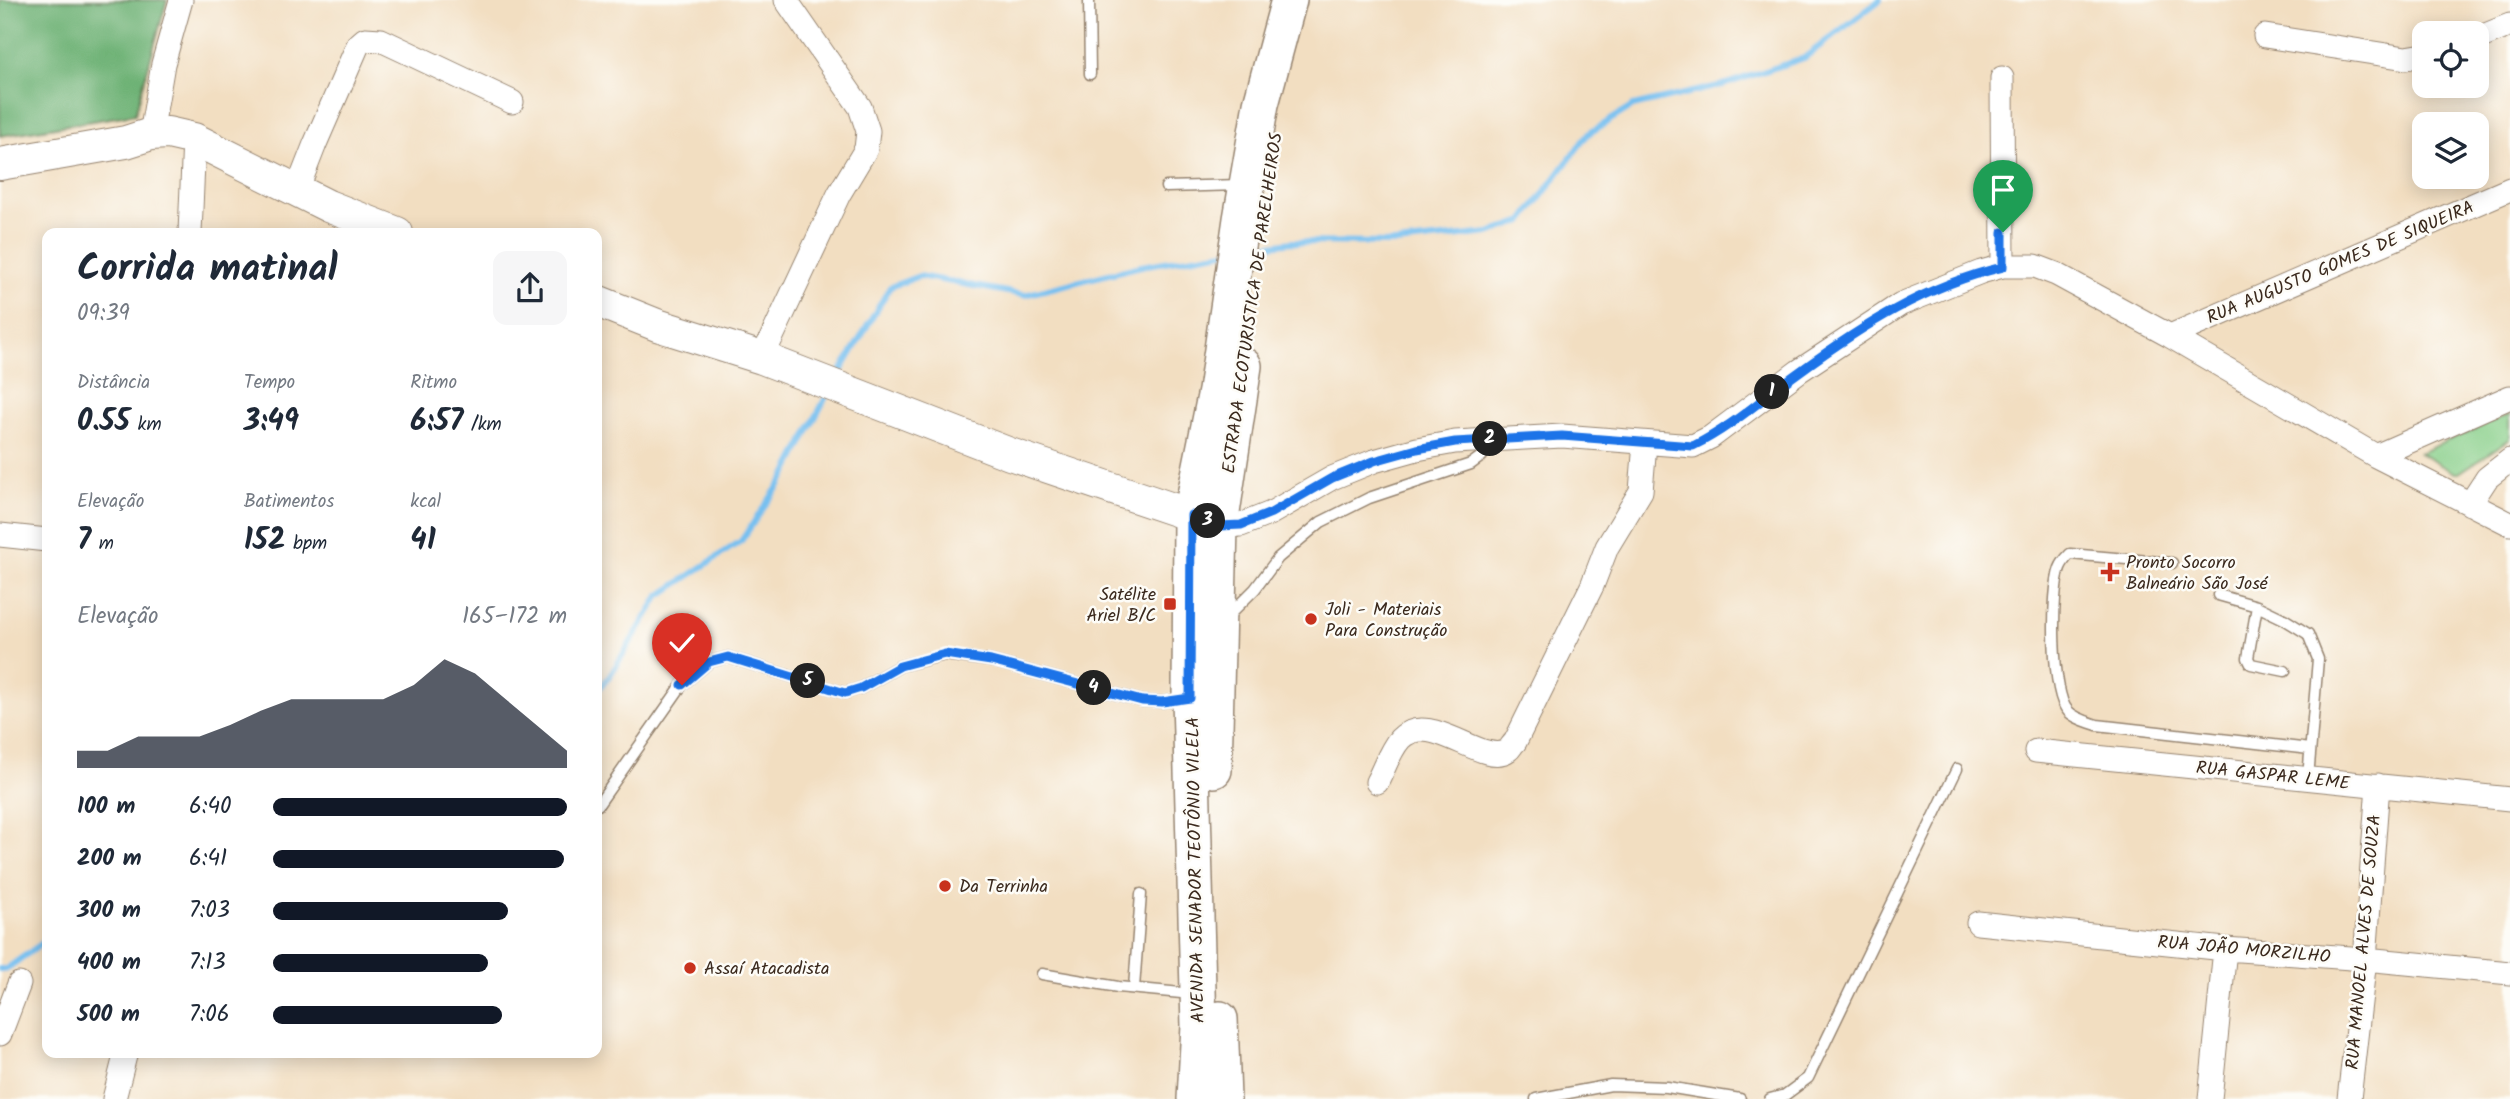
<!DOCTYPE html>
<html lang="pt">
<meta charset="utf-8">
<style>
:root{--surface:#fff;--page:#f6f6f7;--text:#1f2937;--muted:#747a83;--accent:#111827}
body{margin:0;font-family:Kalam,sans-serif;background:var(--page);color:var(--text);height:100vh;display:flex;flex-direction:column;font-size:26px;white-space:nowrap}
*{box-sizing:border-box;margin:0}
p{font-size:23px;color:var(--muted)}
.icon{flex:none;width:38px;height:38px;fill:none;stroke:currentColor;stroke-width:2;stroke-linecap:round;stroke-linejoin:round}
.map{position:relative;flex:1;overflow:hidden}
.drawer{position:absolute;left:42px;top:228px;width:560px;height:830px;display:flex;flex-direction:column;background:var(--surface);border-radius:14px;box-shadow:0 4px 18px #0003}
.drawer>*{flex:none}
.tools{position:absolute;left:2412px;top:21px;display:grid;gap:14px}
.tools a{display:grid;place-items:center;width:77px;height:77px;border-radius:14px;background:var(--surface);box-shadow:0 4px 18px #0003;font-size:35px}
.pin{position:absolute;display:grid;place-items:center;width:60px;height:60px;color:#fff;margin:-72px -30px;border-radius:50% 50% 50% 0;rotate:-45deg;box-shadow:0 0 7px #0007}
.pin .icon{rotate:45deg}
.km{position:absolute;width:35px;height:35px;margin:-18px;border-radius:50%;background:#222;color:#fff;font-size:19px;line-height:35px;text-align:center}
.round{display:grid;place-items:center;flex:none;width:74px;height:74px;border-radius:14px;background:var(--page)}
.headline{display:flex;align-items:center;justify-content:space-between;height:119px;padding:0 35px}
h1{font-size:38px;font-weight:600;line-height:52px}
.metrics{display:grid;grid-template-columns:repeat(3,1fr);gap:10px;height:119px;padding:7px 35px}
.metrics div{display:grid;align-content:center}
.metrics b{font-size:30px;font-weight:600}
.metrics small{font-size:19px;font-weight:400}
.metrics p{font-size:19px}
.chart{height:196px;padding:14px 35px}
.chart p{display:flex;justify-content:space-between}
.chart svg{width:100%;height:126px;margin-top:7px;fill:var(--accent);opacity:.7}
ul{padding:0 35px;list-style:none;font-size:23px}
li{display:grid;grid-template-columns:112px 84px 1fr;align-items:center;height:52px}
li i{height:18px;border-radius:9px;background:var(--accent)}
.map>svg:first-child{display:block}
</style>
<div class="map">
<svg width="2510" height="1099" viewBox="0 0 2510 1099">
<rect width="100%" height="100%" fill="#fdfcf7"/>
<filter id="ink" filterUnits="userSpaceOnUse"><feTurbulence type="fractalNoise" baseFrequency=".0143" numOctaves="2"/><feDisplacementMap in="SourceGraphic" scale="14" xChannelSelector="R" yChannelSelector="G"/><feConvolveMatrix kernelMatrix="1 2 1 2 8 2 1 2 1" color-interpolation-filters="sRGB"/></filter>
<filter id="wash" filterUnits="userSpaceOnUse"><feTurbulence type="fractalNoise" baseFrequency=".00686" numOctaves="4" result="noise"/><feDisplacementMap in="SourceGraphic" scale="28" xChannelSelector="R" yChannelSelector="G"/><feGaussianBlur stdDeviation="1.57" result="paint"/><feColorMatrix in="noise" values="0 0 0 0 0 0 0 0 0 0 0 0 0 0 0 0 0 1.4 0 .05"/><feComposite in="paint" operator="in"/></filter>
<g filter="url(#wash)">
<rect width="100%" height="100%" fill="#f2dec1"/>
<path fill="#88cf8a" stroke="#627c54" stroke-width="2" d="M2510,414v25l-51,34h-4l-36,-20z"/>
<path fill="#6eb276" stroke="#546e4a" stroke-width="2" d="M0,0h167l-32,114 -135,22z"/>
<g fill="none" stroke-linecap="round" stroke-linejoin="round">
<path stroke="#77c0f0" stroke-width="6" d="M1249,248l43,-6 105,1 92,-10 34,-12 65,-87 45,-28 90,-21 81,-27 76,-58
M837,378l53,-91 29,-11 105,19 117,-29 83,-14
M597,691l12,-14 50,-81 82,-55 45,-66 42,-82
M0,969h6l41,-29"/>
</g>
</g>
<g filter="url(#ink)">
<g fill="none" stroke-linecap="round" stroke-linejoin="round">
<g stroke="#968470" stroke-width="13">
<path id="lane" d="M1089,0l1,74
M1166,187l75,-2
M2172,563l-102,-9c-4,4 -8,9 -10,14 -9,23 -9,125 8,143 6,7 20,11 29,14l213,24
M2218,595l39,11 27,13 24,15 10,25 -10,119
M2257,606l-9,52 3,6 34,7
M1225,619l30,-30 23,-31 43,-36 48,-24 102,-34 11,-8 6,-17
M598,805l84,-120 27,-23 19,-5 117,36 16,-5 39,-22 45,-11 46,6 151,40 20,1 22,-3
M1042,974l76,13 74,7
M1134,988l7,-94
M1536,1099l75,-14 56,2 73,12
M1770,1099l15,-4 23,-17 149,-309"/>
</g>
<g stroke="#968470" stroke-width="25">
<path id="street" d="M2265,36l141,22 18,-3
M2476,39l34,-14
M2002,78l1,188
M151,134l12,-70 18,-64
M297,190l18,-46 43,-99 7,-6 16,1 131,62
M190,233l4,-94
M2170,336l340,-147
M762,358l77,-164 27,-45 2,-18 -8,-24 -74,-107
M2376,456l134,-59
M2470,504l17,-26 23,-18
M1220,526l21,-1 30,-12 61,-35 42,-17 43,-12 38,-7 107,-6 131,10 18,-9 88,-66 102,-67 80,-32 22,-6h32l21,8 114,62 206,120 134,68
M0,535l47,5
M2036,751l474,48
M1377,782c7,-13 13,-32 23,-43 30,-31 83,29 108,11 3,-2 4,-6 7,-8l77,-156 15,-39 34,-56 4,-48
M1978,923l247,26 140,10 145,14
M0,1034l19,-50
M114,1099l12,-47
M2210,1099l15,-150
M2349,1099l16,-140 13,-174"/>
</g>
<g stroke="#968470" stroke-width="34">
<path id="secondary" d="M0,164l126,-22 25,-8 17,-1 26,6 134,67 69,27
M597,301l60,24 105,33 248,96 204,69"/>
</g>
<g stroke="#968470" stroke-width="38">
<path id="primary" d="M1214,770l6,-244 24,-160
M1220,1019l3,80
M1195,1099l4,-73 -9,-328 1,-183 25,-124 25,-172 20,-115 28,-104"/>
</g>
<use href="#lane" stroke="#fff" stroke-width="10"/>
<use href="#street" stroke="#fff" stroke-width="23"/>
<use href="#secondary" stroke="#fff" stroke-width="32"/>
<use href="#primary" stroke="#fff" stroke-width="35"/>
</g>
</g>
<g fill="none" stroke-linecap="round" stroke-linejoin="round" filter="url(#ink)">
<g stroke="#fff" stroke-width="14">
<path id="route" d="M682,685l27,-23 19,-5 117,36 16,-5 39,-22 45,-12 46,7 151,40 20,1 28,-4 1,-183 29,11 21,-1 30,-12 61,-35 42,-17 43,-12 38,-7 107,-6 131,10c39,-19 71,-49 106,-74 63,-46 127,-87 204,-105v-35"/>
</g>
<use href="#route" stroke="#1a73e8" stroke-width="9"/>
</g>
<g fill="#c8321e" stroke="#fdfcf7" stroke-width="2.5">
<path d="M2106.5 561.5h7v7h7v7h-7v7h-7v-7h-7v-7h7z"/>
<rect x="1163" y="597" width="14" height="14" rx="3.5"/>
<circle cx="1311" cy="619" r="7"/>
<circle cx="945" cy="886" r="7"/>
<circle cx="690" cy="968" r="7"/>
</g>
<g text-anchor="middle" stroke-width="5" stroke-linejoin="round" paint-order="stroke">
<g font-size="18" fill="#3b2a1e" stroke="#fdfcf7">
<text transform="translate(2340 262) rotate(-23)" y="6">RUA AUGUSTO GOMES DE SIQUEIRA</text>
<text transform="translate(1252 303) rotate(-82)" y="6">ESTRADA ECOTURISTICA DE PARELHEIROS</text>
<text transform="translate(2273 775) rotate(6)" y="6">RUA GASPAR LEME</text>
<text transform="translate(1195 870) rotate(-91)" y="6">AVENIDA SENADOR TEOTÔNIO VILELA</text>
<text transform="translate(2363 942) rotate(-85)" y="6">RUA MANOEL ALVES DE SOUZA</text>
<text transform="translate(2244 949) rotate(5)" y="6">RUA JOÃO MORZILHO</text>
</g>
<g font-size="18" fill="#3b2a1e" stroke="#fdfcf7" text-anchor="start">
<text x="2126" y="568">Pronto Socorro<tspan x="2126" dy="21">Balneário São José</tspan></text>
<text x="1156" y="600" text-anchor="end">Satélite<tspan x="1156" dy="21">Ariel B/C</tspan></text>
<text x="1325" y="615">Joli - Materiais<tspan x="1325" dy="21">Para Construção</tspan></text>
<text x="959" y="892">Da Terrinha</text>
<text x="704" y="974">Assaí Atacadista</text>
</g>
</g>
</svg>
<div class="tools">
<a><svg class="icon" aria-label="locate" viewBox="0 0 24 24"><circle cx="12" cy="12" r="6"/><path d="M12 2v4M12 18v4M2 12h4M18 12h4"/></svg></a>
<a><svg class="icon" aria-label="layers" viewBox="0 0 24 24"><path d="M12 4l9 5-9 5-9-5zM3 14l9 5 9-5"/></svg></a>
</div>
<div class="pin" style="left:2003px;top:232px;background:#1e9e55"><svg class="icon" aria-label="arrive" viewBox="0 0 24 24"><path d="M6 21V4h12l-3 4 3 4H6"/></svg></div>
<div class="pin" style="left:682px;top:685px;background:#d93025"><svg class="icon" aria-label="check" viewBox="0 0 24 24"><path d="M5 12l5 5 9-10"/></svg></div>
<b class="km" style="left:1772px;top:392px">1</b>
<b class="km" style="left:1490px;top:439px">2</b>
<b class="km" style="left:1208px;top:521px">3</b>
<b class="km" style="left:1094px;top:688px">4</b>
<b class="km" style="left:808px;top:681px">5</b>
<section class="drawer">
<div class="headline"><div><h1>Corrida matinal</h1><p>09:39</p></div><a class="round"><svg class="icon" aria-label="share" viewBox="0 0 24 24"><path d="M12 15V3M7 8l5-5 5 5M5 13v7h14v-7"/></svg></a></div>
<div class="metrics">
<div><p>Distância</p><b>0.55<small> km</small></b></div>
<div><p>Tempo</p><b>3:49</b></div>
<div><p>Ritmo</p><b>6:57<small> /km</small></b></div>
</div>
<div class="metrics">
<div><p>Elevação</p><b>7<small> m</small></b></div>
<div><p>Batimentos</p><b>152<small> bpm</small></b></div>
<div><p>kcal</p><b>41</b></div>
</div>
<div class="chart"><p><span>Elevação</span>165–172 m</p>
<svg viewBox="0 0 160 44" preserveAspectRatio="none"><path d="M0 44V38L10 38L20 33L30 33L40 33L50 29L60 24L70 20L80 20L90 20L100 20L110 15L120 6L130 11L140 20L150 29L160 38V44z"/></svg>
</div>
<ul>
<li><b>100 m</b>6:40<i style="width:100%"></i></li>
<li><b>200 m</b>6:41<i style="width:99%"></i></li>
<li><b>300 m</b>7:03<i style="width:80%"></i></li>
<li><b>400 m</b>7:13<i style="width:73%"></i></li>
<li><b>500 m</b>7:06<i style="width:78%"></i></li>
</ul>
</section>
</div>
